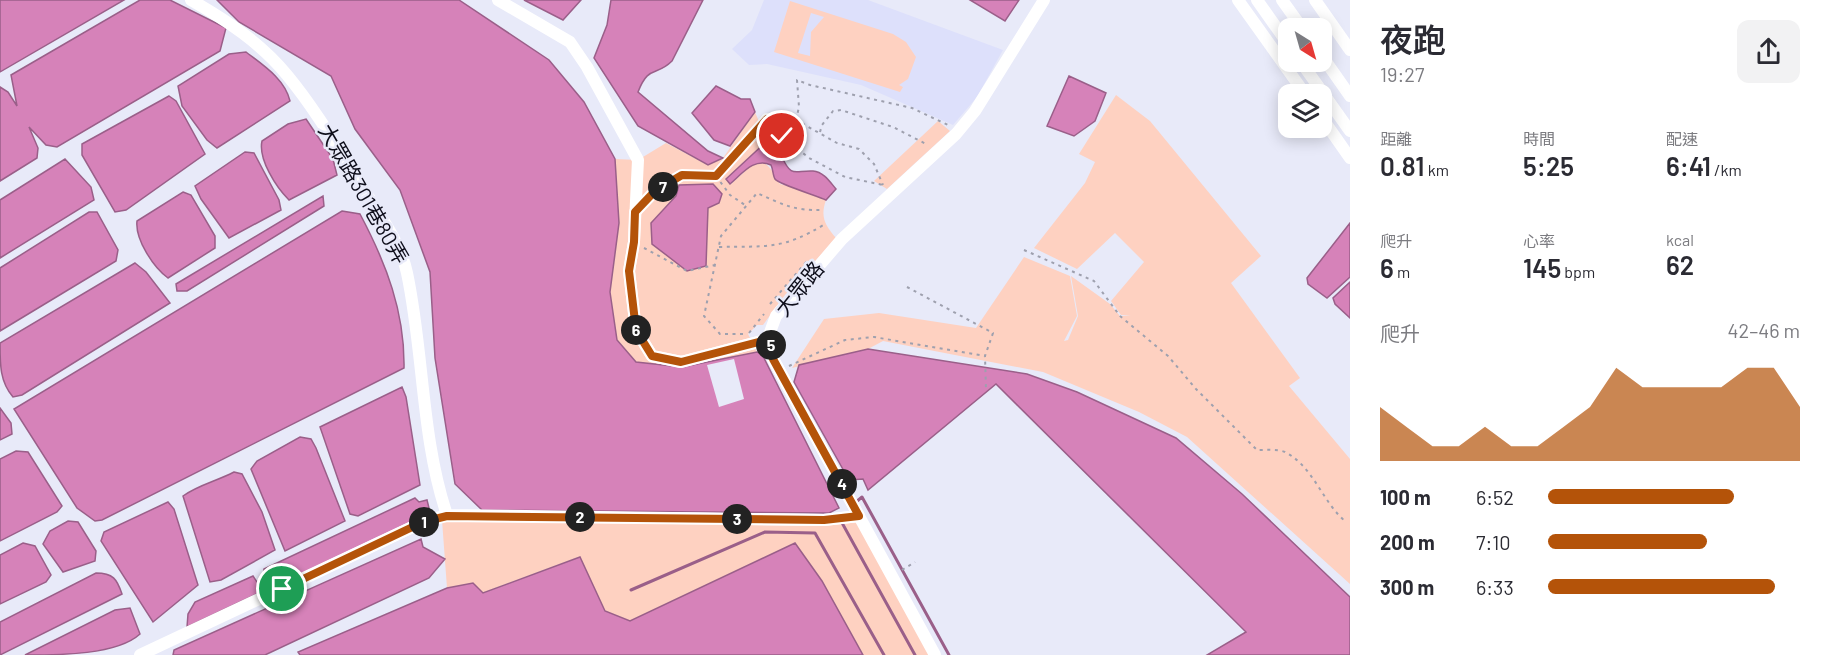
<!DOCTYPE html>
<html lang="zh-TW">
<meta charset="utf-8">
<style>
:root{--surface:#fff;--page:#f2f2f3;--text:#2b2b33;--muted:#7c7c81;--accent:#b45309}
body{margin:0;font-family:Barlow,"Noto Sans TC",sans-serif;background:var(--page);color:var(--text);height:100vh;display:flex;flex-direction:column;font-size:22px;white-space:nowrap}
*{box-sizing:border-box;margin:0}
p{font-size:20px;color:var(--muted)}
.icon{flex:none;width:33px;height:33px;fill:none;stroke:currentColor;stroke-width:2;stroke-linecap:round;stroke-linejoin:round}
.map{position:relative;flex:1;overflow:hidden}
.sheet{display:flex;flex-direction:column;background:var(--surface);width:480px}
.sheet>*{flex:none}
.needle{width:39px;rotate:143deg}
.buttons{position:absolute;left:1278px;top:18px;display:grid;gap:12px}
.buttons a{display:grid;place-items:center;width:54px;height:54px;border-radius:12px;background:var(--surface);box-shadow:0 3px 15px #0003;font-size:30px}
.pin{position:absolute;display:grid;place-items:center;width:51px;height:51px;color:#fff;margin:-26px;border:3px solid #fff;border-radius:50%;box-shadow:0 2px 6px #0007}
.km{position:absolute;width:30px;height:30px;margin:-15px;border-radius:50%;background:#222;color:#fff;font-size:16px;line-height:30px;text-align:center}
.round{display:grid;place-items:center;flex:none;width:63px;height:63px;border-radius:12px;background:var(--page)}
.headline{display:flex;align-items:center;justify-content:space-between;height:102px;padding:0 30px}
h1{font-size:33px;font-weight:600;line-height:45px}
.figures{display:grid;grid-template-columns:repeat(3,1fr);gap:9px;height:102px;padding:6px 30px}
.figures div{display:grid;align-content:center}
.figures b{font-size:26px;font-weight:600}
.figures small{font-size:16px;font-weight:400}
.figures p{font-size:16px}
.chart{height:168px;padding:12px 30px}
.chart p{display:flex;justify-content:space-between}
.chart svg{width:100%;height:108px;margin-top:6px;fill:var(--accent);opacity:.7}
ul{padding:0 30px;list-style:none;font-size:20px}
li{display:grid;grid-template-columns:96px 72px 1fr;align-items:center;height:45px}
li i{height:15px;border-radius:8px;background:var(--accent)}
main{display:flex;flex:1;min-height:0}
.map>svg:first-child{display:block}
</style>
<main>
<div class="map">
<svg width="1350" height="655" viewBox="0 0 1350 655">
<rect width="100%" height="100%" fill="#e8eaf9"/>
<path fill="#dde0fb" d="M764,0h104l135,50 -26,47 -24,28 -92,-40 -94,-21 -18,1 -17,-16 20,-19z"/>
<path fill="#fed1c1" fill-rule="evenodd" d="M790,1l103,33 13,8 10,15 -8,22 -9,6 4,2 -3,5 -126,-40zM811,13l13,4 -13,15 -1,24 -12,-3z
M1116,95l34,26 111,135 -30,27 69,95 -11,8 61,73v125l-163,-147 -48,-25 -96,-40 -160,-31 -15,8 -76,19 32,-49 55,-6 97,15 48,-71 46,19 7,40 -13,25 4,-1 10,-24 -7,-40 39,28 10,12h11l-10,-1 -10,-14 33,-39 -29,-29 -38,36 -43,-21 51,-65 10,-21 -16,-8z
M755,112l12,29 -41,38 5,5c25,-22 30,-36 49,0l24,6 22,10c-6,17 -1,25 10,38l-51,57 -22,30h-6l-9,9 9,18 -75,15 -46,-5 -19,-22 -7,-48 9,-69 -4,-64 23,1 28,-17 42,22 15,-7zM713,184l9,10 -14,14 -1,17 -55,-2 24,-27 4,-11z
M938,121l12,10 -63,58 -13,-8z
M442,520l414,1 74,134h-67l-41,-74 -27,-37 -165,77 -25,-10 -26,-54 -97,36 -9,-10 -26,5z"/>
<path fill="#d682b9" stroke="#9a5f89" stroke-width="1.5" d="M0,0h124l-124,72z
M140,0h30l56,28 -6,23 -163,96 -11,-2 -17,-18 9,21 -1,10 -37,23v-94l8,5 9,14 -6,-31z
M217,0h242l90,60 35,42 31,57 4,64 -9,69 7,48 19,22 46,5 75,-15 5,2 77,154 -10,5 -347,-3 -27,-26 -20,-126 -5,-86 -30,-82 -45,-61 -24,-53 -92,-54z
M524,0h57l-18,20z
M611,0h92l-31,61c-16,16 -23,3 -34,31l70,59 15,7 -15,7 -70,-39 -44,-68 13,-33z
M970,0h49l-14,21z
M246,52c17,13 39,27 44,49l-73,47 -10,-8 -25,-34 -4,-20 51,-32z
M1069,76l37,17 -11,28 -21,15 -27,-10z
M716,86l25,13h9l5,13 -25,34 -16,-6 -22,-27z
M169,96l7,5 29,53 -79,56 -11,2 -33,-57v-11z
M306,119l27,40 4,16 -48,25c-13,-13 -31,-41 -27,-59l26,-17z
M779,139l6,7 -3,11c10,22 13,13 31,14 11,1 17,11 23,18l-10,11c-8,-4 -48,-16 -51,-21 -2,-3 -2,-10 -4,-14 -17,-8 -29,9 -41,19l-4,-5 41,-38z
M245,152l9,1 25,47 2,10 -52,28 -28,-39 -6,-13z
M65,159l26,28 3,13 -94,58v-58z
M713,184l9,10 -3,9 -11,5 -2,58 -19,5 -35,-27 -1,-21 25,-27 3,-11z
M183,192l8,3 24,41v12l-47,30c-15,-11 -33,-39 -31,-57z
M323,196l1,10 -137,85h-10l-1,-7z
M342,211l18,3c26,49 45,98 44,154l-302,152 -7,1 -18,-13 -63,-99z
M89,212h8l21,38 -2,11 -116,70v-63z
M1350,223v54l-23,21 -19,-14 -1,-6z
M135,263l11,9 24,31 -148,92 -9,2c-13,-15 -13,-32 -13,-54z
M1350,282v36l-15,-14 -2,-6z
M868,349l159,25 50,18 99,46 66,56 108,103v58h-143l39,-23 -250,-248 -128,106 -5,-11 -14,1 -55,-98 5,-17z
M402,387l4,10 14,88 -62,31 -8,-2 -30,-87z
M0,408l11,15 1,11 -12,6z
M300,437l11,2 5,9 29,73 -60,30 -34,-82 6,-8z
M16,451l12,1 34,54 -5,6 -57,29v-82z
M234,472l8,2 20,38 13,38 -54,30 -11,2 -27,-86c15,-11 34,-15 51,-24z
M415,498l4,4 8,-2 2,8 -8,9 -149,72 -9,-10 1,-10z
M168,502l6,7 24,76 -45,37 -52,-81 3,-9z
M68,521l10,1 18,29 -1,10 -32,11 -20,-28 7,-13z
M421,539l2,8 22,12 -16,19 -164,77h-92l1,-5z
M23,543l12,3 16,29 -5,7 -46,22v-49z
M795,543l27,38 41,74h-563l-2,-3 149,-64 26,-5 10,10 97,-36 25,54 25,10z
M96,573c17,0 21,6 26,21l-122,61v-33z
M253,576l10,15 -76,36 1,-13 7,-12z
M130,608l10,26c-23,21 -80,21 -115,21l90,-45z"/>
<path fill="#e8eaf9" d="M734,359l10,40 -25,8 -12,-42z"/>
<g fill="none" stroke-linecap="round" stroke-linejoin="round">
<path stroke="#9a5f89" stroke-width="3" d="M856,502l6,-5 87,158
M841,521l74,134
M631,590l134,-58 50,1 69,122"/>
<path stroke="#9ea0ae" stroke-width="2" stroke-dasharray="3 4.5" stroke-linecap="butt" d="M782,119l-2,6 2,11 27,22 36,19 38,8
M796,120l3,-13 -2,-27 13,5 102,23 36,17
M820,132l2,-7 11,-14 8,-1 52,17 33,17
M716,176l51,-57 29,1 41,23 22,6 15,15 9,21
M648,198l34,-23 34,1 14,19 15,10
M719,247c47,-1 64,3 106,-23
M644,248l43,23 28,-6
M1024,250l70,31 26,35 48,40 28,33 61,61c8,0 21,-1 28,2 29,15 37,50 61,70
M907,287l86,46 -8,23 1,34
M770,304l37,-43
M749,333l15,-19
M743,334h-23l-16,-18 17,-80 36,-43c25,11 36,18 66,17
M789,366l56,-26 29,-3 111,19
M902,570l13,-8"/>
<path stroke="#fff" stroke-width="12" d="M191,0c35,20 70,43 96,75 29,35 52,75 76,113 16,26 38,55 44,85 17,80 14,165 40,242
M498,0l72,42 17,25 51,93 -4,82 -5,29 7,59 16,26 29,6 89,-23
M1238,0l67,94
M1257,0l31,44
M1282,0l20,28
M1315,0l35,50
M1322,56l28,40
M1301,62l49,69
M1322,118l28,40
M140,655l283,-133 24,-7 377,5 35,-4
M935,655l-162,-296 -4,-24 7,-19 66,-77 114,-105 19,-23 69,-111"/>
</g>
<g fill="none" stroke-linecap="round" stroke-linejoin="round">
<g stroke="#fff" stroke-width="12">
<path id="route" d="M282,589l141,-67 24,-6 377,4 35,-4 -86,-157 -3,-20 -89,23 -29,-6 -16,-26 -7,-59 5,-29 1,-30 20,-21 27,-16 34,1 51,-57h15l-2,6 2,11"/>
</g>
<use href="#route" stroke="#b45309" stroke-width="8"/>
</g>
<g text-anchor="middle" stroke-width="5" stroke-linejoin="round" paint-order="stroke">
<g font-size="21" fill="#0d0d1a" stroke="#e8eaf9">
<text transform="translate(363 194) rotate(60)" y="7">大眾路301巷80弄</text>
<text transform="translate(800 289) rotate(-51)" y="7">大眾路</text>
</g>
</g>
</svg>
<div class="buttons">
<a><svg class="needle" viewBox="-14 -14 28 28"><path d="M0-13l5 13h-10z" fill="#e53935"/><path d="M0 13l5-13h-10z" fill="#7c7c81"/></svg></a>
<a><svg class="icon" aria-label="layers" viewBox="0 0 24 24"><path d="M12 4l9 5-9 5-9-5zM3 14l9 5 9-5"/></svg></a>
</div>
<div class="pin" style="left:282px;top:589px;background:#1e9e55"><svg class="icon" aria-label="arrive" viewBox="0 0 24 24"><path d="M6 21V4h12l-3 4 3 4H6"/></svg></div>
<div class="pin" style="left:782px;top:136px;background:#d93025"><svg class="icon" aria-label="check" viewBox="0 0 24 24"><path d="M5 12l5 5 9-10"/></svg></div>
<b class="km" style="left:424px;top:522px">1</b>
<b class="km" style="left:580px;top:517px">2</b>
<b class="km" style="left:737px;top:519px">3</b>
<b class="km" style="left:842px;top:484px">4</b>
<b class="km" style="left:771px;top:345px">5</b>
<b class="km" style="left:636px;top:330px">6</b>
<b class="km" style="left:663px;top:187px">7</b>
</div>
<section class="sheet">
<div class="headline"><div><h1>夜跑</h1><p>19:27</p></div><a class="round"><svg class="icon" aria-label="share" viewBox="0 0 24 24"><path d="M12 15V3M7 8l5-5 5 5M5 13v7h14v-7"/></svg></a></div>
<div class="figures">
<div><p>距離</p><b>0.81<small> km</small></b></div>
<div><p>時間</p><b>5:25</b></div>
<div><p>配速</p><b>6:41<small> /km</small></b></div>
</div>
<div class="figures">
<div><p>爬升</p><b>6<small> m</small></b></div>
<div><p>心率</p><b>145<small> bpm</small></b></div>
<div><p>kcal</p><b>62</b></div>
</div>
<div class="chart"><p><span>爬升</span>42–46 m</p>
<svg viewBox="0 0 160 44" preserveAspectRatio="none"><path d="M0 44V22L10 30L20 38L30 38L40 30L50 38L60 38L70 30L80 22L90 6L100 14L110 14L120 14L130 14L140 6L150 6L160 22V44z"/></svg>
</div>
<ul>
<li><b>100 m</b>6:52<i style="width:74%"></i></li>
<li><b>200 m</b>7:10<i style="width:63%"></i></li>
<li><b>300 m</b>6:33<i style="width:90%"></i></li>
</ul>
</section>
</main>
